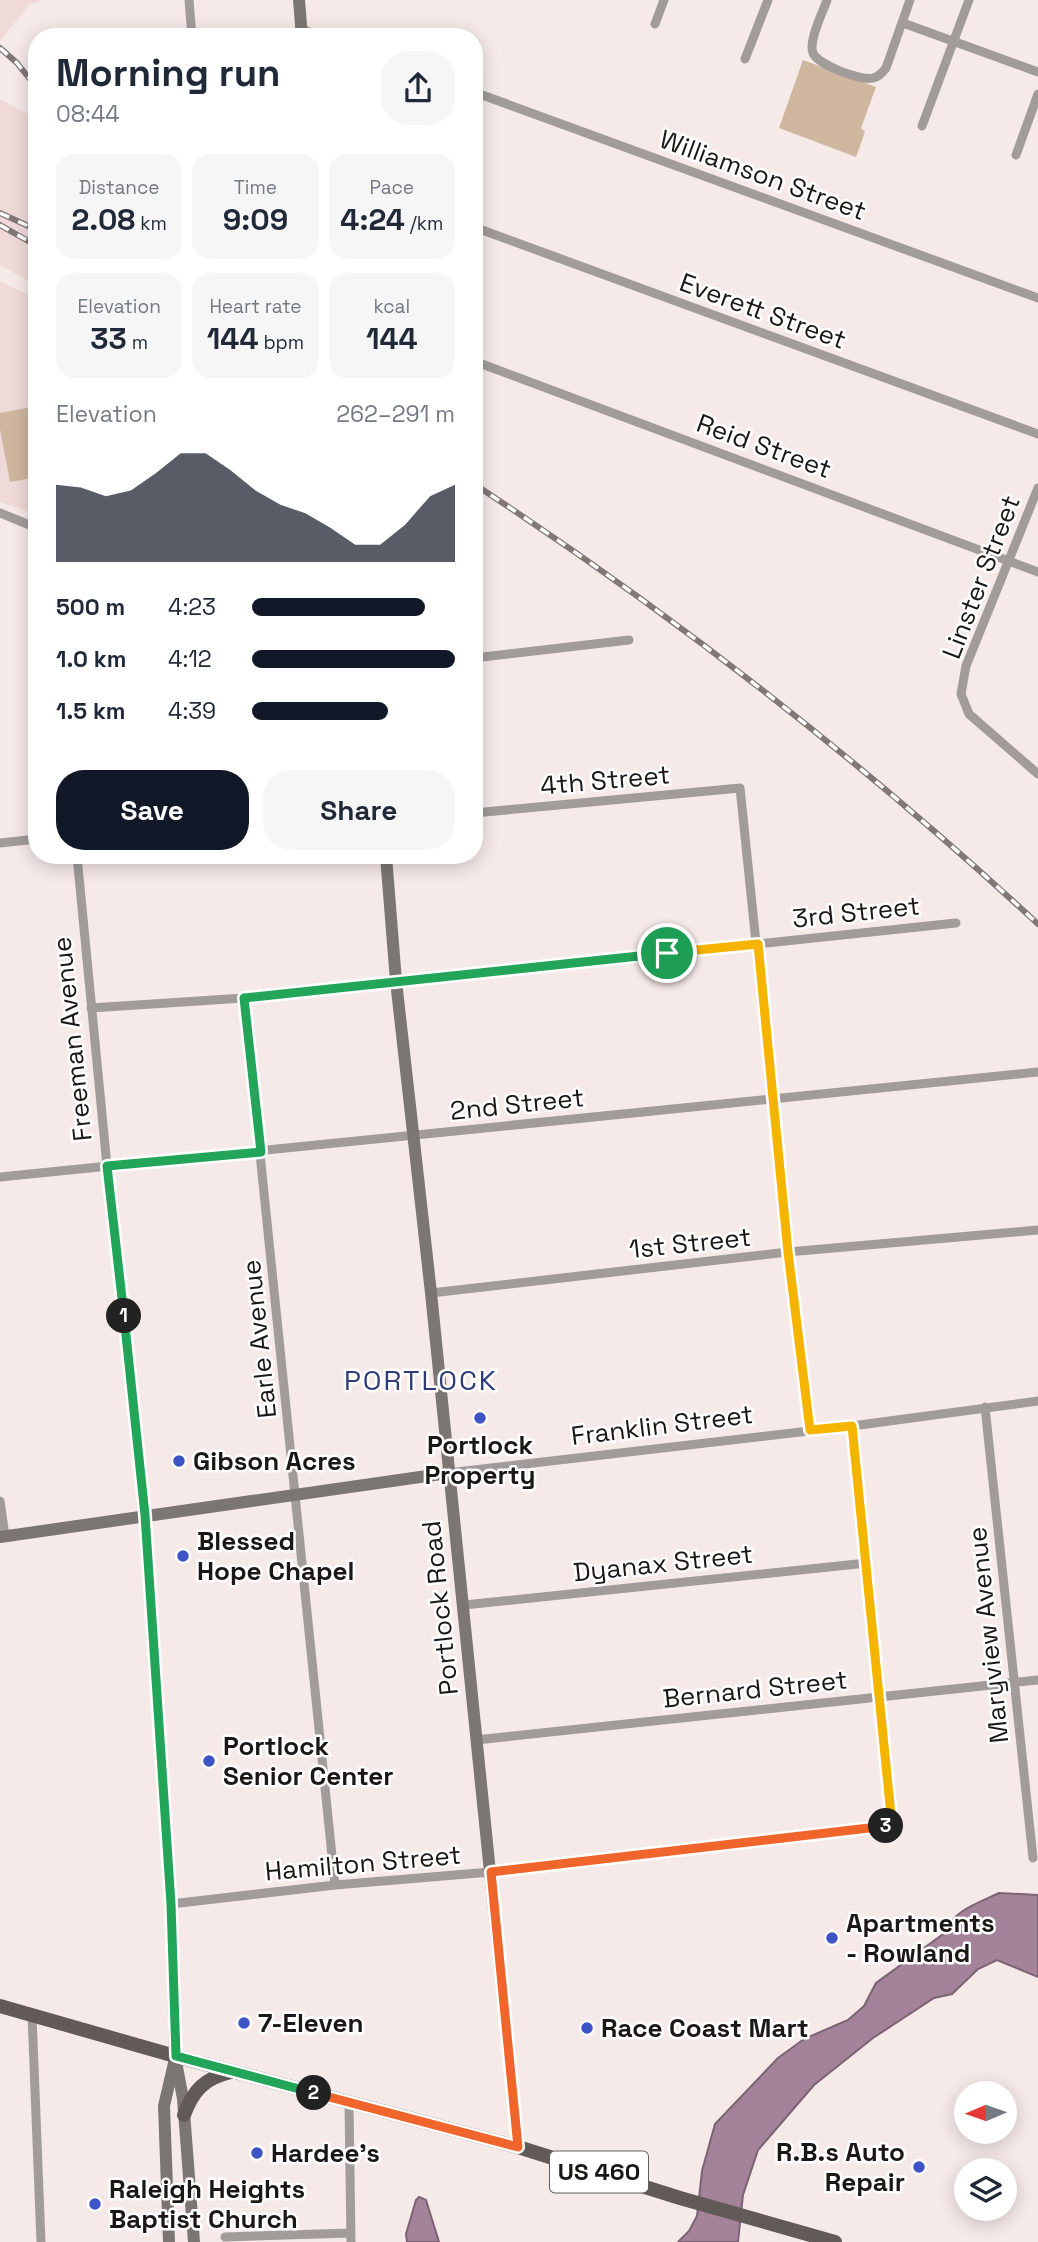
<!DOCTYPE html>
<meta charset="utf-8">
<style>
:root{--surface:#fff;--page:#f6f6f7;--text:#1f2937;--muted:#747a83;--accent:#111827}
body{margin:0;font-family:"Space Grotesk",sans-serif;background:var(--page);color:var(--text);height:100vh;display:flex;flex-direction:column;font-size:26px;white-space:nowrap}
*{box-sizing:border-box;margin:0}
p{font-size:23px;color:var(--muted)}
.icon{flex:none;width:38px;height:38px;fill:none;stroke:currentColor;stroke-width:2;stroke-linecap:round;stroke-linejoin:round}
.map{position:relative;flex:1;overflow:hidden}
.details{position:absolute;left:28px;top:28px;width:455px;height:836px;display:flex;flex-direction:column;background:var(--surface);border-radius:28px;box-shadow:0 4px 18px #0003}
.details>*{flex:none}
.needle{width:46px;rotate:268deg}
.controls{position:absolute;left:954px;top:2081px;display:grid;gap:14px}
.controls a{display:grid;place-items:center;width:63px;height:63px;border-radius:50%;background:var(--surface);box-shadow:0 4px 18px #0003;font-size:35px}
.pin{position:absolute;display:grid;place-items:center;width:60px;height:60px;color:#fff;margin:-30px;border:4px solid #fff;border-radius:50%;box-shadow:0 2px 7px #0007}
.km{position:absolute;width:35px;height:35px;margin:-18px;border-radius:50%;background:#222;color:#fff;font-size:19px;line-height:35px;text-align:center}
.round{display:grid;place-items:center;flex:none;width:74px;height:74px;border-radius:28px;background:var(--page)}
.overview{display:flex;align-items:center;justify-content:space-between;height:119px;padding:0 28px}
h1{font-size:38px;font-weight:800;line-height:52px}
.stats{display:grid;grid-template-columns:repeat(3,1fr);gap:10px;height:119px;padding:7px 28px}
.stats div{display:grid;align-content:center;border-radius:18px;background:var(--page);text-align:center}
.stats b{font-size:30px;font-weight:800}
.stats small{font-size:19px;font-weight:400}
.stats p{font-size:19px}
.chart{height:196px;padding:14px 28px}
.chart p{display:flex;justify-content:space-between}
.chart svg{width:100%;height:126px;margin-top:7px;fill:var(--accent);opacity:.7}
.cta{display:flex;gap:14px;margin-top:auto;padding:14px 28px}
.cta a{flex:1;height:80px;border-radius:28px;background:var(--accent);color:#fff;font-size:28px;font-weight:800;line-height:80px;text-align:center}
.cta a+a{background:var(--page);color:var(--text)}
ul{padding:0 28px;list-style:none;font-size:23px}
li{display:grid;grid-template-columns:112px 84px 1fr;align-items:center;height:52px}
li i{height:18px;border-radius:9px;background:var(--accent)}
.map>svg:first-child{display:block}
</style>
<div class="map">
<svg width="1038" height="2242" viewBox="0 0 1038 2242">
<rect width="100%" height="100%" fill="#f6eae9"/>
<path fill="#efdad9" d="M0,0h42l-13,5 -29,36z
M0,99l37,20v167l-37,-21z
M0,281l37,18v216l-37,-13z"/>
<path fill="#cfb69f" d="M803,60l73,27 -15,41 4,4 -9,25 -77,-29z
M37,406v71l-27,5 -10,-53v-16z"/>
<path fill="#a4839a" stroke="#7b6373" stroke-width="2" d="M999,1893l39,2v82l-41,-17 -19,9 -26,25 -18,4 -61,40 -59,47 -56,65 -15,45 -5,47h-60l11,-11 8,-15 5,-45 13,-47 63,-66 26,-19 44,-19 16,-14 12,-23 70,-51c5,-21 35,-30 53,-39z
M419,2197l7,3 13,42h-32l-1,-8 10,-34z"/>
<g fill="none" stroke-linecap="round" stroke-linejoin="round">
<path stroke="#a19c9a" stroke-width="9" d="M189,0l3,37
M827,0c-4,12 -19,41 -14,53 5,12 48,28 60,25 6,-1 9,-5 13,-10l24,-68
M903,23l135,49
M655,24l9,-24
M301,29l23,8
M745,59l23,-59
M474,92l564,206
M922,126l47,-126
M1016,155l22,-61
M474,227l564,207
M474,361l564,211
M1038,488l-72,178 -5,28 8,20 69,60
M0,513l37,15
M474,658l155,-18
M474,813l266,-25 48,464 22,178
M0,843l37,-4
M77,856l30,310 38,349
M244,998l91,887
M91,1008l153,-10 712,-75
M0,1177l1038,-105
M431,1293l357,-41 250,-22
M985,1407l48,451
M448,1473l404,-47 186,-25
M0,1501l5,35
M464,1605l403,-42
M476,1740l562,-60
M171,1904l164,-19 156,-13 401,-47 -40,-399
M32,2015l9,227
M349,2102l2,140
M225,2237l126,-4"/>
<path stroke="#7c7673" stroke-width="12" d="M299,0l3,37
M386,856l10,125 35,312 87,854
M145,1515l26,389 4,152 8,43 11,143
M0,1537l448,-64
M169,2242l-5,-136 10,-43"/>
<path stroke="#625a57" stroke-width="14" d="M0,2006l175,50 343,91 162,51 155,44
M184,2115c9,-25 21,-37 47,-43"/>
<g stroke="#7f7877" stroke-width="6">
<path id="rail" d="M0,48l17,15 20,25
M0,213l37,17
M0,225l37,21
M474,484c200,131 389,278 564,440"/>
</g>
<use href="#rail" stroke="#fff" stroke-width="3.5" stroke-dasharray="10" stroke-linecap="butt"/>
</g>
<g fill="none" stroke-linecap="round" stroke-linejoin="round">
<g stroke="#fff" stroke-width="14">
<path id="split-1" d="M124,1316l-17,-150 154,-14 -17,-154 423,-45"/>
</g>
<g stroke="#fff" stroke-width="14">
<path id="split-2" d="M124,1316l21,199 26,389 5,152 138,37"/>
</g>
<g stroke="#fff" stroke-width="14">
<path id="split-3" d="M314,2093l204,54 -27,-275 395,-46"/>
</g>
<g stroke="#fff" stroke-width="14">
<path id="split-4" d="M667,953l91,-9 30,308 22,178 42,-4 40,399 -6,1"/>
</g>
<use href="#split-1" stroke="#22a559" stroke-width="9"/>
<use href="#split-2" stroke="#22a559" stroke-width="9"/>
<use href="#split-3" stroke="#f0652b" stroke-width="9"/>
<use href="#split-4" stroke="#f5b400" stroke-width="9"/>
</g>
<g fill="#3d54c7" stroke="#fff" stroke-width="2.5">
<circle cx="480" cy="1418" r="7"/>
<circle cx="179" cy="1461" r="7"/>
<circle cx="183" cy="1556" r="7"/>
<circle cx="209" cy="1761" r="7"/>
<circle cx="832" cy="1938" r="7"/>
<circle cx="244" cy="2023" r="7"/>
<circle cx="587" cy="2028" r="7"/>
<circle cx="257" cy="2153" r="7"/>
<circle cx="919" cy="2167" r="7"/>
<circle cx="95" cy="2204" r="7"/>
</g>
<g text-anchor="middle" stroke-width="5" stroke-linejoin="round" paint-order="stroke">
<rect fill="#fff" stroke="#5f5d5d" stroke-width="2" x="550" y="2151.5" width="98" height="41" rx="5"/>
<g font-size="24" font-weight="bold" fill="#1b1717">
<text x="599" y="2180">US 460</text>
</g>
<g font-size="26" fill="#1b1717" stroke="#fff">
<text transform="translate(763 175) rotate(20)" y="9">Williamson Street</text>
<text transform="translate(763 311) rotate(20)" y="9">Everett Street</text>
<text transform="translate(764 446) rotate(20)" y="9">Reid Street</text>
<text transform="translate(981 577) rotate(-69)" y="9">Linster Street</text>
<text transform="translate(605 780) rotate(-5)" y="9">4th Street</text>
<text transform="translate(856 912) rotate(-6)" y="9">3rd Street</text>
<text transform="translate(72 1039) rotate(-96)" y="9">Freeman Avenue</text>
<text transform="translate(517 1104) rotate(-6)" y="9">2nd Street</text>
<text transform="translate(690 1243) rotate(-6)" y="9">1st Street</text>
<text transform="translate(259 1339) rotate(-96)" y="9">Earle Avenue</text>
<text transform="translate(662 1425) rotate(-7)" y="9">Franklin Street</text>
<text transform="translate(663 1563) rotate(-6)" y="9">Dyanax Street</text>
<text transform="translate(440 1608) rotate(-96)" y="9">Portlock Road</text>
<text transform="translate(988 1635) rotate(-96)" y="9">Maryview Avenue</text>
<text transform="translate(755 1689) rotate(-6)" y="9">Bernard Street</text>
<text transform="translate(363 1863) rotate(-5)" y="9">Hamilton Street</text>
</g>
<g font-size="26" font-weight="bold" fill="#1b1717" stroke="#fff" text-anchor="start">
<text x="480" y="1454" text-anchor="middle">Portlock<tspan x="480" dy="30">Property</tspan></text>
<text x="193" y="1470">Gibson Acres</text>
<text x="197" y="1550">Blessed<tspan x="197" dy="30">Hope Chapel</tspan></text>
<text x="223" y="1755">Portlock<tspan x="223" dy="30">Senior Center</tspan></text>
<text x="846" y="1932">Apartments<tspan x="846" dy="30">- Rowland</tspan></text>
<text x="258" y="2032">7-Eleven</text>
<text x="601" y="2037">Race Coast Mart</text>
<text x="905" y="2161" text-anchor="end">R.B.s Auto<tspan x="905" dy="30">Repair</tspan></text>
<text x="271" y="2162">Hardee's</text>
<text x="109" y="2198">Raleigh Heights<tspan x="109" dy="30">Baptist Church</tspan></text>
</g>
<g font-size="28" letter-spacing="2" fill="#2e3d77" stroke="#fff">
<text x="421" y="1390">PORTLOCK</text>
</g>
</g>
</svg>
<div class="controls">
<a><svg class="needle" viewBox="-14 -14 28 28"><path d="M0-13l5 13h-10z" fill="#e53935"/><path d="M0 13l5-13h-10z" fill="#747a83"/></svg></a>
<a><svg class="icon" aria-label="layers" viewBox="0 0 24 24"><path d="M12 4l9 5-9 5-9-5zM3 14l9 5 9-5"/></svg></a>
</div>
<div class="pin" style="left:667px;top:953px;background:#1e9e55"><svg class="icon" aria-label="arrive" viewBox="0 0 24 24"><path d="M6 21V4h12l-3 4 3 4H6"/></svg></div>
<b class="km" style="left:124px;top:1316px">1</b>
<b class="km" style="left:314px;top:2093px">2</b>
<b class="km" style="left:886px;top:1826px">3</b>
<section class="details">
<div class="overview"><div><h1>Morning run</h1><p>08:44</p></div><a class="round"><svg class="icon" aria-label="share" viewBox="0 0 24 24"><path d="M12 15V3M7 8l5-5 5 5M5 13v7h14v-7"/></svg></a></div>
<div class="stats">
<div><p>Distance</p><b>2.08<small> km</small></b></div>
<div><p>Time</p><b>9:09</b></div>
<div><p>Pace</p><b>4:24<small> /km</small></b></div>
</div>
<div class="stats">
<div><p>Elevation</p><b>33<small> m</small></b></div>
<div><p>Heart rate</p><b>144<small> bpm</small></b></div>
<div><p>kcal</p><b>144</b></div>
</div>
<div class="chart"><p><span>Elevation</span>262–291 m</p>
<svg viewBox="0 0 160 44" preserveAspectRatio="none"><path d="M0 44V17L10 18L20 21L30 19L40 13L50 6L60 6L70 12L80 19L90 24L100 27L110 32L120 38L130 38L140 31L150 21L160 17V44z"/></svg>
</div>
<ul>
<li><b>500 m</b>4:23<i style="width:85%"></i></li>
<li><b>1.0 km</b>4:12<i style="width:100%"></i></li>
<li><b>1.5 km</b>4:39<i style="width:67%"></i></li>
</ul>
<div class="cta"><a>Save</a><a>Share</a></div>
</section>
</div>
